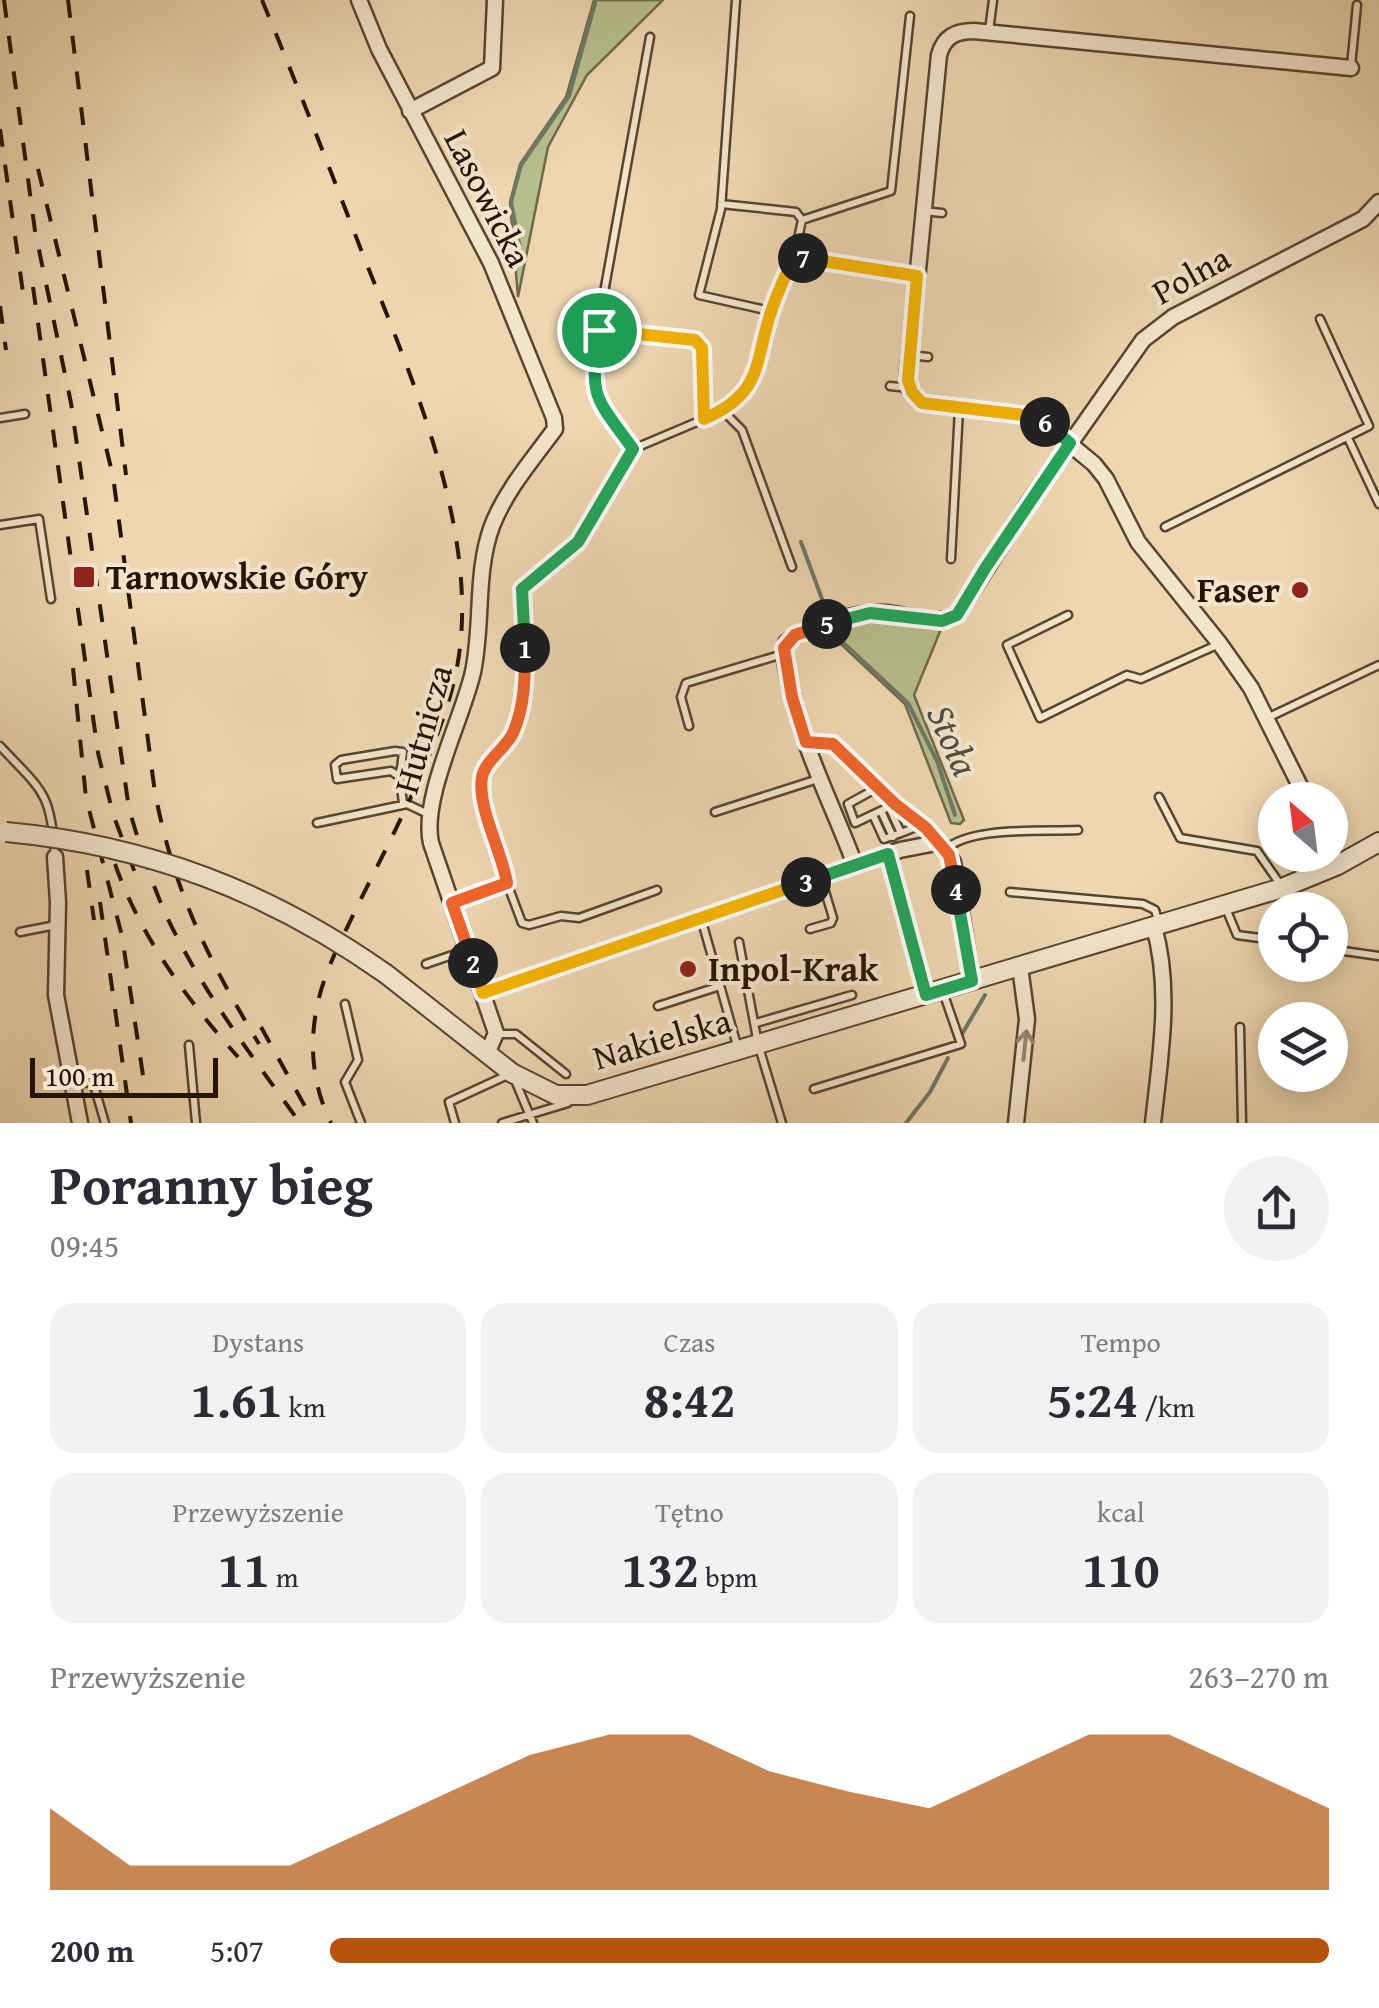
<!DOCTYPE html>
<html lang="pl">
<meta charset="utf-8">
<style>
:root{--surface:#fff;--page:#f2f2f3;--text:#2b2b33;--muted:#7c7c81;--accent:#b45309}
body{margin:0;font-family:"Gentium Book Plus",serif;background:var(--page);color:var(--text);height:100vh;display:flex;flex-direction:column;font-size:38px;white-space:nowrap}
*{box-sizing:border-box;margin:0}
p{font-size:32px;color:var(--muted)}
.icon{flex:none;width:55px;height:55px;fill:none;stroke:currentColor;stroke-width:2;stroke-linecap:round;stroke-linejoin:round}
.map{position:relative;height:1123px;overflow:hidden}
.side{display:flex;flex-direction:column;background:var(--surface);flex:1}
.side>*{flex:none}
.needle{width:65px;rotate:332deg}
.tools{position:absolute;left:1258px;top:782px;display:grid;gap:20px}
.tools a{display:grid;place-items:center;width:90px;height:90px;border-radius:50%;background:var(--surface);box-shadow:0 5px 25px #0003;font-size:50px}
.scale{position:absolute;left:30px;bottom:25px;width:188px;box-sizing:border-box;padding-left:10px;border:5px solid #261504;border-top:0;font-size:28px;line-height:35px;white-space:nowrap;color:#261504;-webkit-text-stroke:8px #f3e4cc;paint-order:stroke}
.pin{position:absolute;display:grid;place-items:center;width:85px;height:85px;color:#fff;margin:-42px;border:5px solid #fff;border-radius:50%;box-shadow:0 2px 10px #0007}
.km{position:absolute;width:50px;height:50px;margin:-25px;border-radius:50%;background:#222;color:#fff;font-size:28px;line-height:50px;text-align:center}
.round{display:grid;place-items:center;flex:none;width:105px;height:105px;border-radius:52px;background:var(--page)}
.headline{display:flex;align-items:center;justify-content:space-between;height:170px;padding:0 50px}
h1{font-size:55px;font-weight:600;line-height:75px}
.metrics{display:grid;grid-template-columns:repeat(3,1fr);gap:15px;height:170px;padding:10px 50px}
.metrics div{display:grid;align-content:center;border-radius:25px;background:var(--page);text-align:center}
.metrics b{font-size:50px;font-weight:600}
.metrics small{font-size:28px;font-weight:400}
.metrics p{font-size:28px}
.chart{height:280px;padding:20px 50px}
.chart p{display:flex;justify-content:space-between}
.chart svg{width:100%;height:180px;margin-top:10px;fill:var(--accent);opacity:.7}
ul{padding:0 50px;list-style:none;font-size:32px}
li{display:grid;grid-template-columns:160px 120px 1fr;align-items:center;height:75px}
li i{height:25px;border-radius:12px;background:var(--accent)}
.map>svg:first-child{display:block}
</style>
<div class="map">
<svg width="1379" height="1123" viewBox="0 0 1379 1123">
<rect width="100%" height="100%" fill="#edd6b0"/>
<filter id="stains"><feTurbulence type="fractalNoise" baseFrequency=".002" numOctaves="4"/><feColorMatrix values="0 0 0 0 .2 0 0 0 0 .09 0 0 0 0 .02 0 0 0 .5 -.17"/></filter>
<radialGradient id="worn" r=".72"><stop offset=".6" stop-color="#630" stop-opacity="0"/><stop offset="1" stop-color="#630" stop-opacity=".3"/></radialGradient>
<path fill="#b7be8c" stroke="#6e6a48" stroke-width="2.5" d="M594,0h69l-76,75 -39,72 -30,150 -8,-95 10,-38 46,-67z
M875,618l66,11 -27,66 50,125 -4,4 -9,-1 -46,-119 -77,-72z"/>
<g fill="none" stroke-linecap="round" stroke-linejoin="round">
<path stroke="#6c7865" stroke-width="4" d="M522,259l-11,-57 10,-37 48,-69 27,-96
M801,542l28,76
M832,627l3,8 73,68 29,58 18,54
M962,1034l23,-39
M906,1123l24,-31 18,-34"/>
<g stroke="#58452f" stroke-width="11">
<path id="service" d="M989,31l4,-31
M1351,66l6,-61
M721,204l75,8 6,8 -8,37 -24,54
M923,211l19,2
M802,220l89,-29 19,-175
M794,257l121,19
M599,330l96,10 7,8 2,71
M909,355l19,2
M890,386l19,2
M723,411l19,19 50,137
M0,418l25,-4
M1348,438l31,66
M633,449l-36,-50 -5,-18 13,-94 45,-250
M0,525l39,-6 12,80
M1165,527l204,-101 -49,-107
M951,559l8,-150
M1068,615l-61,30 33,73 87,-43 14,4 78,-35
M1267,718l112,-53
M689,726l-8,-29 5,-14 97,-29
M807,742l26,2 44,44 49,40 9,13
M0,746c42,45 51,45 55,110
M400,777l3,-25 -8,-1 -54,9 -6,5 2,14 54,-8 9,6 3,27
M877,788l-29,16 7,19 40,-19
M1159,797l21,41 77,13 25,36
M889,807l12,26 20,-8
M881,811l12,26
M715,812l103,-33
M873,815l11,24 17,-6
M317,823l90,-19 21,10
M946,849c26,-23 97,-17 132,-19
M889,855l37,138
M507,883l15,40 7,2 32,-9 18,2 78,-28
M1010,892l133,12 12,6 4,14
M453,902l54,-19c-5,-34 -29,-71 -24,-105 2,-16 22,-29 30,-44 21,-43 11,-99 8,-145l57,-47 55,-93 90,-38 31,-31 16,-69 -71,-16 22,-86 15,-209
M1225,906l12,29 38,5
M701,918l37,131
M810,929l21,-6 2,-5 -12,-40
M20,932l36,-7
M739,942l19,102 24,79
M1330,949l49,7
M426,964l41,-14
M345,1004l13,56 -13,22 16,41
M658,1006l62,-20
M756,1023l96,-28
M1240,1027l2,96
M497,1034h19l50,40
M189,1045l7,78
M73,1084l20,-2 12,41
M814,1089l147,-45 -18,-52
M455,1123l-6,-21 63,-29 21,50
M502,1123l66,-20"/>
</g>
<g stroke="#58452f" stroke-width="19">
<path id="minor" d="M359,0l20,49 112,214 63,155 1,11c-23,31 -49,61 -63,97 -17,46 -9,98 -19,146 -11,48 -52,126 -42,171l65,190 -9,21
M410,111l82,-43 3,-68
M1307,800l-56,-112 -31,-44 -82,-102 -32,-63 -12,-15 -58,-48 -114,-13 -13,-15 -1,-16 31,-317c5,-18 16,-24 35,-24l377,37
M1330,848l8,17
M55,857l3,45 -2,93 24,128
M855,865c-23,-62 -53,-117 -66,-184 -2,-13 -7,-25 -3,-38 18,-17 75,-32 100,-30 24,2 49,14 71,2l70,-110 116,-165 30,-23 190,-98 16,-17
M483,993l417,-143 36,-7 9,6 8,13 19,119
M1016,1123l11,-104 -7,-52
M1153,1123c7,-64 19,-134 1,-196"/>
</g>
<g stroke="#58452f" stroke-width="22">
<path id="tertiary" d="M386,974l126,99 44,22h31l695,-207 56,-23 41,-23"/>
</g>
<use href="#service" stroke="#f3e4cc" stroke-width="6"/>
<use href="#minor" stroke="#f3e4cc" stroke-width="14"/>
<use href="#tertiary" stroke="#f3e4cc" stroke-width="18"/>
<path stroke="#261504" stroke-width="4" stroke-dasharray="18 18" stroke-linecap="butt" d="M4,0l31,231 36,172 58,406c11,37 22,73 38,108 35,74 85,139 133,206
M68,0l58,475
M262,0c34,82 66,164 98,247 49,125 126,293 95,430 -17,74 -64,161 -98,230 -16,34 -35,68 -41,105 -7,38 -2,77 15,111
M0,129l25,178
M38,169l75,307 42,317c20,101 52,164 104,251
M33,287l65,466 15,61 25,67
M0,306l6,44
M73,668l13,130 36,138 22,146
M115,864c25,72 73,137 123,193
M87,870l7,50
M100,902l31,221
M261,1027l51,92"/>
<g stroke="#58452f" stroke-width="22" stroke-linecap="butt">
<path id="tertiary-bridge" d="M6,832c142,13 264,60 380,142"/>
</g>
<use href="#tertiary-bridge" stroke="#f3e4cc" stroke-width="18"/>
</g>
<defs><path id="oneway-shaft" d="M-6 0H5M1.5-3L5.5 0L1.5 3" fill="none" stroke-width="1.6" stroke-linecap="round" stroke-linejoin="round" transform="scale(2.5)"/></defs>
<use stroke="#978772" href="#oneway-shaft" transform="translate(1025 1045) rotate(-84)"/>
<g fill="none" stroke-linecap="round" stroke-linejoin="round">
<g stroke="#fff" stroke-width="20">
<path id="split-1" d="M525,648l-3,-59 56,-47 55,-93c-40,-55 -43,-50 -34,-119"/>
</g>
<g stroke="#fff" stroke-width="20">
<path id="split-2" d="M473,963l-21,-60 55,-20c-5,-32 -30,-75 -25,-106 3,-16 24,-29 31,-44 12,-27 12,-56 12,-85"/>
</g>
<g stroke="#fff" stroke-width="20">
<path id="split-3" d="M473,963l10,30 323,-111"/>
</g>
<g stroke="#fff" stroke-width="20">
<path id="split-4" d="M806,882l82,-28 38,141 46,-14 -16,-91"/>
</g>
<g stroke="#fff" stroke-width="20">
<path id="split-5" d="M827,624l-32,11 -11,13 8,49 14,45 27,2 62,60 31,24 23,27 7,35"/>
</g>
<g stroke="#fff" stroke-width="20">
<path id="split-6" d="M827,624l43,-11 72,8 15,-6 29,-48 84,-124 -25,-21"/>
</g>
<g stroke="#fff" stroke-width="20">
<path id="split-7" d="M803,258l114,18 -9,104 4,12 10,11 110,13 13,6"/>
</g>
<g stroke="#fff" stroke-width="20">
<path id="split-8" d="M599,330l96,10 7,8 2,71c61,-26 50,-59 68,-110 6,-18 14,-35 22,-52l9,1"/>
</g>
<use href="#split-1" stroke="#22a559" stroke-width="12"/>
<use href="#split-2" stroke="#f0652b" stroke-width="12"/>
<use href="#split-3" stroke="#f5b400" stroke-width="12"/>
<use href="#split-4" stroke="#22a559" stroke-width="12"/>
<use href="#split-5" stroke="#f0652b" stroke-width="12"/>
<use href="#split-6" stroke="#22a559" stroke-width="12"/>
<use href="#split-7" stroke="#f5b400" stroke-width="12"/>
<use href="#split-8" stroke="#f5b400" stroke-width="12"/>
</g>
<g fill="#8f2418" stroke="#f3e4cc" stroke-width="4">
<rect x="72" y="565" width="24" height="24" rx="5"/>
<circle cx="1300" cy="590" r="10"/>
<circle cx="688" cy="969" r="10"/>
</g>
<g text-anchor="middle" stroke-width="8" stroke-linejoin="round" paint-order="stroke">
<g font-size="35" fill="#261504" stroke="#f3e4cc">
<text transform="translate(488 198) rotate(63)" y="12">Lasowicka</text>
<text transform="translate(1191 275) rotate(-29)" y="12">Polna</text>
<text transform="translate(423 729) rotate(-74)" y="12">Hutnicza</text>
<text transform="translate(662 1039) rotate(-16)" y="12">Nakielska</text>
</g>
<g font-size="35" font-weight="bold" fill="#261504" stroke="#f3e4cc" text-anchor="start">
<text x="106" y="589">Tarnowskie Góry</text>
<text x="1280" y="602" text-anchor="end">Faser</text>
<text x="708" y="981">Inpol-Krak</text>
</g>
<g font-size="38" font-style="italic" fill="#4f4f3d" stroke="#f3e4cc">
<text transform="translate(953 740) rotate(66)" y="13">Stoła</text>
</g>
</g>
<rect width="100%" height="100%" filter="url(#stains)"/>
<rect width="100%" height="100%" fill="url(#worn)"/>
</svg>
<div class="tools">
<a><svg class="needle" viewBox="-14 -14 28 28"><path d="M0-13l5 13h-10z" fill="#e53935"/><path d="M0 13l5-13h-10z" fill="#7c7c81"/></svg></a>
<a><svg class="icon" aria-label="locate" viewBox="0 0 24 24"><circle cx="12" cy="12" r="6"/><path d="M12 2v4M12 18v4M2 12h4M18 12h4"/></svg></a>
<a><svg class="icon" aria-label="layers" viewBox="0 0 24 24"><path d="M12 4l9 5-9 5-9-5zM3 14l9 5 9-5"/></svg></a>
</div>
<div class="scale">100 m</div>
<div class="pin" style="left:599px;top:330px;background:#1e9e55"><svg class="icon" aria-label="arrive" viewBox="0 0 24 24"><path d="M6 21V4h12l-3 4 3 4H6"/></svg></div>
<b class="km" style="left:525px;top:648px">1</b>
<b class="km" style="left:473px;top:963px">2</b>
<b class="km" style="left:806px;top:882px">3</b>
<b class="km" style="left:956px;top:890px">4</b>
<b class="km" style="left:827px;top:624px">5</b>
<b class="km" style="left:1045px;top:422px">6</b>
<b class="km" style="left:803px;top:258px">7</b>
</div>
<section class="side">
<div class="headline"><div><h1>Poranny bieg</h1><p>09:45</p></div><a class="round"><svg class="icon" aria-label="share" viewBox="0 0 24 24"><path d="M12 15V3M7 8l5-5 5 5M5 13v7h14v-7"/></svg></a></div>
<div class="metrics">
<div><p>Dystans</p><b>1.61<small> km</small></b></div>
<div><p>Czas</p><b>8:42</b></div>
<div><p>Tempo</p><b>5:24<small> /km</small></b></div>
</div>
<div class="metrics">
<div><p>Przewyższenie</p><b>11<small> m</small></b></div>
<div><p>Tętno</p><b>132<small> bpm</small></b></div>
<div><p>kcal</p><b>110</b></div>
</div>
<div class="chart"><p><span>Przewyższenie</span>263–270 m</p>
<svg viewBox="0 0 160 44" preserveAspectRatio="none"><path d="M0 44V24L10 38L20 38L30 38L40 29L50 20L60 11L70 6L80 6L90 15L100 20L110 24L120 15L130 6L140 6L150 15L160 24V44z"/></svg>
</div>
<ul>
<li><b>200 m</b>5:07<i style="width:100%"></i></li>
</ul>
</section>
